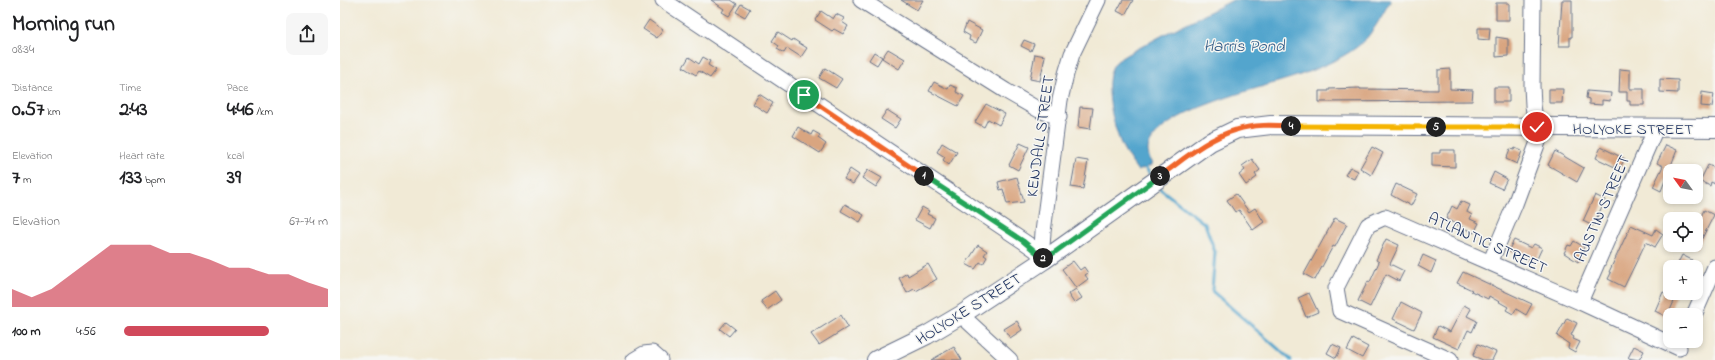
<!DOCTYPE html>
<meta charset="utf-8">
<style>
:root{--surface:#fff;--page:#f6f6f6;--text:#202124;--muted:#757577;--accent:#d1495b}
body{margin:0;font-family:"Indie Flower",sans-serif;background:var(--page);color:var(--text);height:100vh;display:flex;flex-direction:column;font-size:15px;white-space:nowrap}
*{box-sizing:border-box;margin:0}
p{font-size:13px;color:var(--muted)}
.icon{flex:none;width:22px;height:22px;fill:none;stroke:currentColor;stroke-width:2;stroke-linecap:round;stroke-linejoin:round}
.map{position:relative;flex:1;overflow:hidden}
.details{display:flex;flex-direction:column;background:var(--surface);width:340px}
.details>*{flex:none}
.needle{width:26px;rotate:303deg}
.tools{position:absolute;left:1323px;top:164px;display:grid;gap:8px}
.tools a{display:grid;place-items:center;width:40px;height:40px;border-radius:8px;background:var(--surface);box-shadow:0 2px 6px #0003;font-size:20px}
.pin{position:absolute;display:grid;place-items:center;width:34px;height:34px;color:#fff;margin:-17px;border:2px solid #fff;border-radius:50%;box-shadow:0 1px 4px #0007}
.km{position:absolute;width:20px;height:20px;margin:-10px;border-radius:50%;background:#222;color:#fff;font-size:11px;line-height:20px;text-align:center}
.round{display:grid;place-items:center;flex:none;width:42px;height:42px;border-radius:8px;background:var(--page)}
.overview{display:flex;align-items:center;justify-content:space-between;height:68px;padding:0 12px}
h1{font-size:22px;font-weight:800;line-height:30px}
.stats{display:grid;grid-template-columns:repeat(3,1fr);gap:6px;height:68px;padding:4px 12px}
.stats div{display:grid;align-content:center}
.stats b{font-size:20px;font-weight:800}
.stats small{font-size:11px;font-weight:400}
.stats p{font-size:11px}
.chart{height:112px;padding:8px 12px}
.chart p{display:flex;justify-content:space-between}
.chart svg{width:100%;height:72px;margin-top:4px;fill:var(--accent);opacity:.7}
ul{padding:0 12px;list-style:none;font-size:13px}
li{display:grid;grid-template-columns:64px 48px 1fr;align-items:center;height:30px}
li i{height:10px;border-radius:5px;background:var(--accent)}
main{display:flex;flex:1;min-height:0}
.map>svg:first-child{display:block}
</style>
<main>
<section class="details">
<div class="overview"><div><h1>Morning run</h1><p>08:34</p></div><a class="round"><svg class="icon" aria-label="share" viewBox="0 0 24 24"><path d="M12 15V3M7 8l5-5 5 5M5 13v7h14v-7"/></svg></a></div>
<div class="stats">
<div><p>Distance</p><b>0.57<small> km</small></b></div>
<div><p>Time</p><b>2:43</b></div>
<div><p>Pace</p><b>4:46<small> /km</small></b></div>
</div>
<div class="stats">
<div><p>Elevation</p><b>7<small> m</small></b></div>
<div><p>Heart rate</p><b>133<small> bpm</small></b></div>
<div><p>kcal</p><b>39</b></div>
</div>
<div class="chart"><p><span>Elevation</span>67–74 m</p>
<svg viewBox="0 0 160 44" preserveAspectRatio="none"><path d="M0 44V33L10 38L20 33L30 24L40 15L50 6L60 6L70 6L80 11L90 11L100 15L110 20L120 20L130 24L140 24L150 29L160 33V44z"/></svg>
</div>
<ul>
<li><b>100 m</b>4:56<i style="width:71%"></i></li>
</ul>
</section>
<div class="map">
<svg width="1375" height="360" viewBox="0 0 1375 360">
<rect width="100%" height="100%" fill="#f6f6f2"/>
<filter id="ink" filterUnits="userSpaceOnUse"><feTurbulence type="fractalNoise" baseFrequency=".025" numOctaves="2"/><feDisplacementMap in="SourceGraphic" scale="8" xChannelSelector="R" yChannelSelector="G"/><feConvolveMatrix kernelMatrix="1 2 1 2 8 2 1 2 1" color-interpolation-filters="sRGB"/></filter>
<filter id="wash" filterUnits="userSpaceOnUse"><feTurbulence type="fractalNoise" baseFrequency=".012" numOctaves="4" result="noise"/><feDisplacementMap in="SourceGraphic" scale="16" xChannelSelector="R" yChannelSelector="G"/><feGaussianBlur stdDeviation="0.9" result="paint"/><feColorMatrix in="noise" values="0 0 0 0 0 0 0 0 0 0 0 0 0 0 0 0 0 1.4 0 .05"/><feComposite in="paint" operator="in"/></filter>
<g filter="url(#wash)">
<rect width="100%" height="100%" fill="#f1ead6"/>
<path fill="#52a5cd" stroke="#366a96" d="M893,0h158c-10,16 -18,35 -34,47 -16,12 -38,21 -57,28 -36,13 -136,33 -151,70 -3,7 1,14 3,20l-14,6c-5,-7 -11,-15 -15,-23 -9,-18 -22,-68 -8,-85 7,-7 17,-11 26,-16 30,-17 61,-31 92,-47z"/>
<g fill="none" stroke-linecap="round" stroke-linejoin="round">
<path stroke="#52a5cd" stroke-width="3" d="M805,167l7,10
M818,187l47,37 10,28 -3,39 79,69"/>
</g>
<g id="blocks">
<path fill="#d9a580" d="M371,0h20l6,4 -8,12 -7,-4 2,-3z
M561,0h22l-6,10z
M783,0h10l-8,15 -8,-4z
M1222,0h10v37h-2v9h-11z
M1156,3h13v17h-13z
M401,4l9,5 -5,8 -9,-5z
M481,11l12,8 3,-5 8,4 -2,4 6,4 -5,8 -9,-5 -2,2 -17,-11z
M309,20l14,10 -6,8 -14,-9z
M627,22l15,8 -6,13 -7,-3 1,-4 -7,-4z
M1138,28h12l-1,12 -11,-1z
M438,32l14,9 1,-2 14,9 -6,9 -14,-9 -3,5 -7,-4 2,-3 -7,-5z
M1156,37l12,2v17l-12,1z
M684,40l10,4 -3,7 -10,-5z
M548,49l17,10 -6,10 -17,-11z
M534,52l8,5 -5,8 -8,-5z
M695,54l10,2 -5,25 -10,-2z
M349,57l10,7 4,-7 7,4 -2,4 8,5 -6,8 -11,-7 -3,4 -13,-8z
M485,68l17,11 -6,9 -17,-10z
M1110,69v20l23,1 -1,11 -153,1v-11h10v-2l31,-1v1l78,1v-20z
M1280,69l10,1v19h14v16h-14v-4h-3v-9h-8z
M1320,79l18,1v13l-18,-1z
M594,82l14,7 2,-4 7,3 -1,4 8,4 -6,10 -29,-15z
M1154,87h15v15h-15z
M1209,89h14l-1,14h-13z
M1247,91l24,2 -1,8 -8,-1v5l-13,-1v-5l-3,-1z
M1362,92l12,2 -2,13 -11,-1z
M419,94l14,9 -6,10 -14,-9z
M646,104l19,10 -6,11 -11,-6 -4,8 -9,-5z
M740,107l13,1 -3,21 -12,-2z
M547,110l14,9 -6,9 -14,-9z
M458,127l13,8 2,-4 7,4 -2,3 8,6 -6,9 -27,-17z
M602,143l15,9 -8,13 -6,-5 2,-3 -8,-5z
M680,143l9,4 -11,23 -9,-5z
M1326,145l11,5 -16,41 -8,-4 10,-21 -6,-3z
M1032,147l11,6 -12,22 -11,-7z
M1261,147l24,12 -6,10 -23,-11z
M1175,148l7,3 -5,13 -11,-5 4,-10 4,1z
M1100,150h15v17l-23,-1v-13h8z
M1215,151l29,17 -7,14 -29,-17z
M736,159l12,2 -5,28 -12,-2z
M912,159l8,11 -5,4 2,3 -11,8 -7,-10 6,-5 -3,-4z
M1368,165l7,3v16l-4,-2 -1,4 -10,-5z
M1010,167l8,4 -4,8 -9,-4z
M510,169l9,6 -6,9 -9,-5z
M528,170l14,8 -6,9 -14,-9z
M1154,172l13,7 -5,10 -13,-6z
M677,177l7,25 -17,2 -4,-15 -3,1 -2,-8z
M1056,184l21,10 -6,12 -20,-11z
M896,194l13,18 6,-4 9,14 -11,8 -14,-20 -4,2 -8,-12z
M1255,195l10,5 -12,26 -10,-5z
M1121,201l9,4 -3,7 5,3 -2,4 9,4 -5,10 -28,-14 6,-13 5,3z
M505,204l19,11 -4,7 -19,-11z
M582,207l7,4 -2,3 8,4 -5,10 -15,-8z
M1364,210l10,5 -18,35v-24z
M995,218l12,6 -12,23 -2,-1 -18,34 -11,-6z
M1291,225l22,10 3,-6 7,5 -8,13 -9,-5 -22,45 -16,-8 3,-6 -2,-1z
M1046,239l13,6 -9,19 14,7 -5,10 -13,-7 -16,33 -12,-6 10,-20 2,1 9,-20 -3,-2z
M1174,240l17,8 3,-4 8,4 -7,15 -27,-12z
M1234,241l10,6 -6,15 -14,-9 4,-8 3,1z
M638,245l9,6 -3,4 3,2 -4,7 -3,-2 -5,7 -9,-5z
M1083,255l13,6 -5,12 -13,-7z
M1342,255l10,5 -3,7h-13z
M733,261l7,9 4,-3 4,6 -3,2 3,4 -12,9 -14,-19z
M588,264l9,15 -21,12 -2,-2 -7,4 -8,-15 8,-5 1,3z
M1123,272l69,32 -6,11 -10,-6 -3,5 -7,-4 2,-3 -19,-11 -1,3 -17,-8 1,-1 -15,-7z
M736,289l6,9 -8,5 -6,-9z
M435,291l6,9 -14,10 -6,-9z
M1323,292l13,5 -9,20 -12,-6z
M969,293l9,19 -12,5 -8,-19z
M1061,302l21,11 -8,16 -21,-10z
M1124,305l7,4 -4,7 10,5 -5,11 -4,-2 -9,19 -26,-12 5,-11 12,6z
M501,315l7,12 -29,18 -8,-11z
M1227,318l10,5 -6,12 3,2 -1,2 7,3 -5,10 -7,-4 1,-4 -12,-8z
M677,321l5,9 -12,8 -6,-9z
M386,322l9,7 -6,7 -9,-7z
M1013,339l15,8 -6,11 -15,-8z
M992,344l9,4 -5,10 -9,-5z
M1138,344l18,8 -4,8h-9l-10,-4z
M1294,346l10,5 -5,9 -11,-2z
M614,347l8,13h-31z"/>
</g>
</g>
<g filter="url(#ink)">
<use href="#blocks" fill-opacity="0" stroke="#667088" stroke-width="1"/>
<g fill="none" stroke-linecap="round" stroke-linejoin="round">
<g stroke="#667088" stroke-width="17">
<path id="minor" d="M323,0l360,241 13,9 8,10
M521,0l145,91 33,19 20,7
M704,260l-2,-13 1,-15 17,-132 6,-26 6,-20 26,-54
M1150,263l25,-59 23,-62 -5,-37 -1,-19 1,-86
M1240,302l76,-174
M621,315l49,45
M1354,315l21,-48
M294,360l10,-6 8,-1 8,7
M1110,360l-110,-49 -4,-23 32,-63 17,-8 195,85 99,46"/>
</g>
<g stroke="#667088" stroke-width="20">
<path id="major" d="M536,360l51,-25 34,-20 83,-55 166,-118 27,-13 34,-4 444,3"/>
</g>
<use href="#minor" stroke="#fff" stroke-width="15"/>
<use href="#major" stroke="#fff" stroke-width="18"/>
</g>
</g>
<g fill="none" stroke-linecap="round" stroke-linejoin="round" filter="url(#ink)">
<g stroke="#fff" stroke-width="8">
<path id="split-1" d="M464,95l120,81"/>
</g>
<g stroke="#fff" stroke-width="8">
<path id="split-2" d="M584,176l99,65 20,17"/>
</g>
<g stroke="#fff" stroke-width="8">
<path id="split-3" d="M703,258l1,2 116,-84"/>
</g>
<g stroke="#fff" stroke-width="8">
<path id="split-4" d="M820,176c24,-17 48,-38 76,-46 18,-6 37,-5 55,-4"/>
</g>
<g stroke="#fff" stroke-width="8">
<path id="split-5" d="M951,126l145,1"/>
</g>
<g stroke="#fff" stroke-width="8">
<path id="split-6" d="M1096,127h101"/>
</g>
<use href="#split-1" stroke="#f0652b" stroke-width="5"/>
<use href="#split-2" stroke="#22a559" stroke-width="5"/>
<use href="#split-3" stroke="#22a559" stroke-width="5"/>
<use href="#split-4" stroke="#f0652b" stroke-width="5"/>
<use href="#split-5" stroke="#f5b400" stroke-width="5"/>
<use href="#split-6" stroke="#f5b400" stroke-width="5"/>
</g>
<g text-anchor="middle" stroke-width="3" stroke-linejoin="round" paint-order="stroke">
<g font-size="16" fill="#1b2f5e" stroke="#f6f6f2">
<text x="1293" y="134">HOLYOKE STREET</text>
<text transform="translate(699 136) rotate(-82)" y="6">KENDALL STREET</text>
<text transform="translate(1261 208) rotate(-66)" y="6">AUSTIN STREET</text>
<text transform="translate(1148 242) rotate(24)" y="6">ATLANTIC STREET</text>
<text transform="translate(628 308) rotate(-32)" y="6">HOLYOKE STREET</text>
</g>
<g font-size="17" font-style="italic" fill="#2e5885" stroke="#f6f6f2">
<text x="904" y="51">Harris Pond</text>
</g>
</g>
</svg>
<div class="tools">
<a><svg class="needle" viewBox="-14 -14 28 28"><path d="M0-13l5 13h-10z" fill="#e53935"/><path d="M0 13l5-13h-10z" fill="#757577"/></svg></a>
<a><svg class="icon" aria-label="locate" viewBox="0 0 24 24"><circle cx="12" cy="12" r="6"/><path d="M12 2v4M12 18v4M2 12h4M18 12h4"/></svg></a>
<a>+</a>
<a>−</a>
</div>
<div class="pin" style="left:464px;top:95px;background:#1e9e55"><svg class="icon" aria-label="arrive" viewBox="0 0 24 24"><path d="M6 21V4h12l-3 4 3 4H6"/></svg></div>
<div class="pin" style="left:1197px;top:127px;background:#d93025"><svg class="icon" aria-label="check" viewBox="0 0 24 24"><path d="M5 12l5 5 9-10"/></svg></div>
<b class="km" style="left:584px;top:176px">1</b>
<b class="km" style="left:703px;top:258px">2</b>
<b class="km" style="left:820px;top:176px">3</b>
<b class="km" style="left:951px;top:126px">4</b>
<b class="km" style="left:1096px;top:127px">5</b>
</div>
</main>
